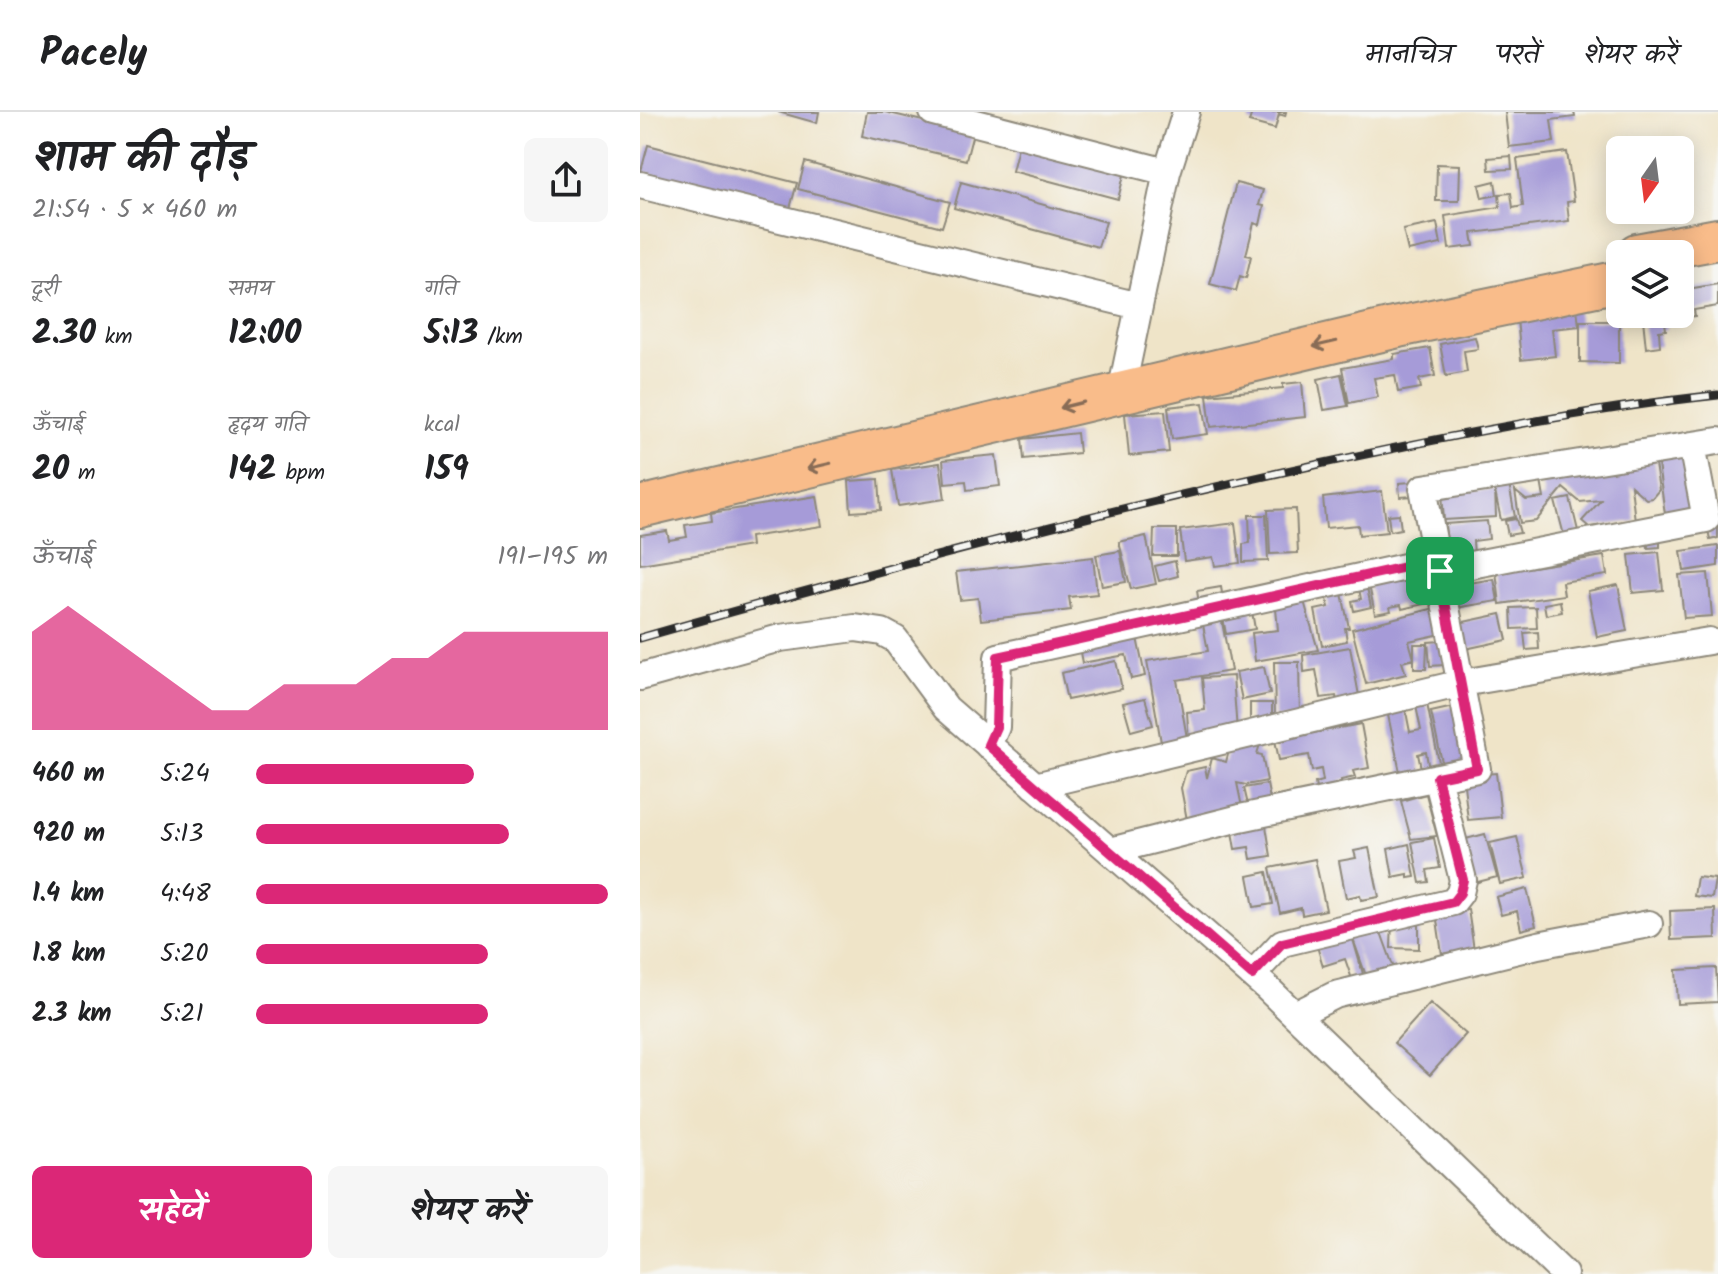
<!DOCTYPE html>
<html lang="hi">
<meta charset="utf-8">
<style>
:root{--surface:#fff;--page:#f6f6f6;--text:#202124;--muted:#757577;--line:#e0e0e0;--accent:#db2777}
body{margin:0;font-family:Kalam,"Playpen Sans Deva",sans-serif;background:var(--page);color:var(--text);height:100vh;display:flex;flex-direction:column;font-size:30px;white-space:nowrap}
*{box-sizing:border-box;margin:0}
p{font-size:26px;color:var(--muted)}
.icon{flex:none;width:44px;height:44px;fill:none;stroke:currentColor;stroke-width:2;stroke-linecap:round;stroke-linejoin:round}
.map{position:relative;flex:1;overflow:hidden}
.panel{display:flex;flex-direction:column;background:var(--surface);width:640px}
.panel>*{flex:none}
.needle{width:52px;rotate:194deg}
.controls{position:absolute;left:966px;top:24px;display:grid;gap:16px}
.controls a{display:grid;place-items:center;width:88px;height:88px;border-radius:12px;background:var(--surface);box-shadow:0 4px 20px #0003;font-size:40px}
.pin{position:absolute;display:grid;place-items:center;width:68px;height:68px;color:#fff;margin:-34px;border-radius:16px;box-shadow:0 4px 12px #0006}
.round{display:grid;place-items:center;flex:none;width:84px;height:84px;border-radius:12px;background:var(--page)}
.summary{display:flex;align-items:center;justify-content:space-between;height:136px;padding:0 32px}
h1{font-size:44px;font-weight:800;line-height:60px}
.figures{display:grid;grid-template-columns:repeat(3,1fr);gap:12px;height:136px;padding:8px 32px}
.figures div{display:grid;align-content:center}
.figures b{font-size:34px;font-weight:800}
.figures small{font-size:22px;font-weight:400}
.figures p{font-size:22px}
.chart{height:224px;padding:16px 32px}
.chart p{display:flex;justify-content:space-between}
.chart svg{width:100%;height:144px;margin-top:8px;fill:var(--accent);opacity:.7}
.button{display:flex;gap:16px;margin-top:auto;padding:16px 32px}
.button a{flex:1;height:92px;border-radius:12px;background:var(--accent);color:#fff;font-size:32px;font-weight:800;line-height:92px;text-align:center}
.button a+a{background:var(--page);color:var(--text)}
ul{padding:0 32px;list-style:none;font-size:26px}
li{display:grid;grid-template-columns:128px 96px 1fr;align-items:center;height:60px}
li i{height:20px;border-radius:10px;background:var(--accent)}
header{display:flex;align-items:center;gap:48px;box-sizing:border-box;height:112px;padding:0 40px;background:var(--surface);border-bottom:2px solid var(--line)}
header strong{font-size:38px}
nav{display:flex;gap:44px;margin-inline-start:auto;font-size:28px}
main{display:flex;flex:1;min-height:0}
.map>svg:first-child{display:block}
</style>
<header>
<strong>Pacely</strong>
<nav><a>मानचित्र</a><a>परतें</a><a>शेयर करें</a></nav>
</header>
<main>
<section class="panel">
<div class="summary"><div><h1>शाम की दौड़</h1><p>21:54 · 5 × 460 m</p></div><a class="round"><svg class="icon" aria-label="share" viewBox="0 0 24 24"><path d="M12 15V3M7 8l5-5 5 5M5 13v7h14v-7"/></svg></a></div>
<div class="figures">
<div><p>दूरी</p><b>2.30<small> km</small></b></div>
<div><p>समय</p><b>12:00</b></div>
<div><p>गति</p><b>5:13<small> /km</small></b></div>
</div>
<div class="figures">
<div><p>ऊँचाई</p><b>20<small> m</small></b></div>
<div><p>हृदय गति</p><b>142<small> bpm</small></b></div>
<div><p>kcal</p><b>159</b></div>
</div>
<div class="chart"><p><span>ऊँचाई</span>191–195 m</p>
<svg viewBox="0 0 160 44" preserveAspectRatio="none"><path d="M0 44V14L10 6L20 14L30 22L40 30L50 38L60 38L70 30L80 30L90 30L100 22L110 22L120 14L130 14L140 14L150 14L160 14V44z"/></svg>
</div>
<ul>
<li><b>460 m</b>5:24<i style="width:62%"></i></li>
<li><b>920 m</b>5:13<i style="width:72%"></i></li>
<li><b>1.4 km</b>4:48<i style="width:100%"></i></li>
<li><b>1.8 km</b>5:20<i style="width:66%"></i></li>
<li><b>2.3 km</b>5:21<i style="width:66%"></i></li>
</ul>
<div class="button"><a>सहेजें</a><a>शेयर करें</a></div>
</section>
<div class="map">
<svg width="1078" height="1162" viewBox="0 0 1078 1162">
<rect width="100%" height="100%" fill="#f6f6f2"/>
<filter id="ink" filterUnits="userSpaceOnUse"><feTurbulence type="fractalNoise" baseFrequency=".0125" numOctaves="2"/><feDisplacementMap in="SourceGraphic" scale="16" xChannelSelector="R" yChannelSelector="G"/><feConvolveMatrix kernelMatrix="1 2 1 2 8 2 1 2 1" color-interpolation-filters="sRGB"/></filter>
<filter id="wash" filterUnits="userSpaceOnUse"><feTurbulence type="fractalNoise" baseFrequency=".006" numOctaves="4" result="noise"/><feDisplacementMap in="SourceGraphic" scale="32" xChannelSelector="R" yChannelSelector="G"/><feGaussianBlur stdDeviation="1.8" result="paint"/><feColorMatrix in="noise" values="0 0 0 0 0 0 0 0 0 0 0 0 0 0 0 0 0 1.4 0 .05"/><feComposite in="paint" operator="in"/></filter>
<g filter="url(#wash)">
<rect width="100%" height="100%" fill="#efe4c8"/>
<g id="blocks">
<path fill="#a69bd8" d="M138,0h41l-2,11z
M227,0h18l88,21 -7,27 -104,-24z
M612,0h34l-1,4 -6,-2 -4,15 -26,-7z
M865,0h69l1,5 -24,3 3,22 -45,5z
M379,31l106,28 -7,28 -106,-28z
M8,33l149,38 -8,29 -148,-41z
M927,40l7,49 -7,1 2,19 -97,12 2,13 -25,3 -4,-33 55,-9 -1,-13 12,-1 2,15 10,-2 -6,-47z
M871,44l1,13 -23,1 -1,-12z
M165,50l145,40 -8,25 -144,-38z
M797,52l23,1 -1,36h-23z
M855,69l2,14 -15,3 -3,-13z
M321,70l145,40 -8,25 -144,-39z
M596,71l27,7 -4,15 5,1 -4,19 -6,-2 -8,32 5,1 -5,22 -6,-2 -4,15 -26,-7z
M797,111l4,21 -33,7 -5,-21z
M1078,172v22l-24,4 1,6 -10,2 -4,-28z
M1040,192l4,13 -16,4 -1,-7h13z
M937,196l2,18 -27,3 3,27 -34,4 -5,-51z
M980,202h27v2l-26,3z
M1011,202h13l2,16 -7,1 1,15 -14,2 -3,-29 8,-1z
M940,209h39v42l-39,-1z
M835,225l3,12 -14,2 3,21 -21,4 -6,-32z
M790,236l5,28 -16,3 2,9 -23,4 -3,-17 -21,3 4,19 -29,6 -7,-35 52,-9v-5z
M701,262l7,32 -24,4 -6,-31z
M662,270l3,35 -94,10 -4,-32 76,-7v-4z
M563,291l5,31 -36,5 -4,-32z
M525,299l4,41 -40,4 -4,-42z
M437,321l2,20 -55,6 -2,-20z
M1046,341l8,57 -29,4 -8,-57z
M356,343l4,31 -33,4 -1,-9 -21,2 -2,-23z
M1014,346l5,32 -7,8 -6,1 -15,-13 4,35 -46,6 -7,-6 19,-21 -21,2 -17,-14 -27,33 -16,2 -5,-32 11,9 18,-2 -4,-23z
M300,351l5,36 -47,7 -6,-36z
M239,367l2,31 -30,2 -2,-31z
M771,370l2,14 -13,1 -1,-14z
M869,372l6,33 -14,3 -7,-33z
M855,378l1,27 -52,3 -2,-28z
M742,379l5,41 -28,3 -1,-10 -32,3 -3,-30z
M177,384l5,30 -72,11 1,9 -111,18v-29l27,-4 2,9 18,-3 -2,-12 27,-4 -1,-8z
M930,386l9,37 -14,4 -10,-38z
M656,397l2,44 -28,1 -2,-44z
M759,402l2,15 -11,2 -2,-16z
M609,403h17l2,46 -25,1v-18l7,-1z
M1078,405v21l-8,2 -4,-21z
M876,407l4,14 -12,2 -3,-14z
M847,409l2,18 -16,2 1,13 -26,2 -3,-32z
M595,411l5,40 -25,3 -2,-9 -29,4 -4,-31z
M514,417h23v27h-24z
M1020,421v14l-12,1 -1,-14z
M506,424l10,48 -25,5 -12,-47z
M1078,434v20l-34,5 -3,-20z
M480,439l6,31 -24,4 -6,-31z
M1019,440l4,38 -30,3 -4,-38z
M964,444l3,19 -45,7 2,13 -64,9 -5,-41 29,-4 2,9z
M453,445l4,37 -28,3 2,13 -90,10 -3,-22 -18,2 -4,-28z
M535,449l3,15 -19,5 -4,-15z
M786,457l3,11 -5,1 4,22 -26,6 -1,-4 -11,2 1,4 -16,3 -7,-34z
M1068,461l4,43 -28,2 -5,-43z
M854,467l4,22 -43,7 -4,-22z
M726,471l5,24 -17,4 -2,-10 9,-2 -3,-15z
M978,473l9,46 -30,6 -9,-46z
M581,475l3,18 -24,4 -3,-18z
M701,476l8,40h-4l2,13 -25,5 -7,-36 14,-3 -4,-16z
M662,482l16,56 -63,11 -3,-28 26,-3 -3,-32z
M920,489l2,11 -16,3 -2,-11z
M611,494l4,23 -29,5 -4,-22z
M896,495l1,21 -25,1 -1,-21z
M795,496l6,26 -32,7 5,18 -12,3 4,12 -40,10 -14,-55z
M580,499l11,60 -54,9 11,64 -26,4 -15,-87 61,-10 -7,-37z
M861,502l6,26 -42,9 -6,-26z
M898,520l1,17 -13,1 -2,-17z
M496,521l9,43 -14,3 -5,-24 -44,8 -4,-22z
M801,529l3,24 -14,1 -2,-24z
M774,532h13l-1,25h-12z
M710,535l10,54 -22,4 -2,-9 -15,2 -5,-28 -12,2 -1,-17z
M476,549l6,28 -55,11 -6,-27z
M634,550h25l1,56h-25z
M624,555l6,27 -28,6 -6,-28z
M593,564l4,56 -48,10 -2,-30 18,-2 -3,-32z
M505,586l8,27 -22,6 -8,-28z
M610,591h22v21h-22z
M787,592l13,63 -11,3 -3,-18 -8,2 4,19 -21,4 -14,-67 18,-3 5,25 11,-2 -5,-24z
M818,594l13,59 -27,6 -13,-59z
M721,612l8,44 -16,3 2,6 -14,3 2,10 -26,5 -2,-12 8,-2 -2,-12 -9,2 -3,-16 -30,5 -4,-20z
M621,629l-4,13 5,1 5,26 -21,4 -9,-2 5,24 -55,13 -6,-32 5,-17 19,-4 2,11 5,-20 14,4 4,-15z
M856,661l5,44 -33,3 -5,-44z
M627,672l4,21 -22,4 -5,-21z
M786,682l11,42 -26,3 -10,-38z
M625,708l6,36 -20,3 -2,-12 -14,2 -4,-23z
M845,722l12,43 -23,6 -12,-43z
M877,725l10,41 -27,6 -10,-41z
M794,726l6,30 -13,2 2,12 -9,1 -8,-41z
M769,732l6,33 -7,1v-4l-15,3 -5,-28z
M729,736l10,49 -18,3 -1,-5 -14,3 -7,-37 17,-3 -2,-7z
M675,747l11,51 -24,5 -1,-7 -21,5 -10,-45z
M627,760l6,32 -19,3 -6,-31z
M1057,765l18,2 -3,19 -18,-2z
M887,777l9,37 -15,4 -4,-19 -16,4 -5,-18z
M828,797l6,41 -32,4 -6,-41z
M1075,797l1,29 -45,2 -1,-29z
M752,808h27v29l-28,-1z
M738,812l18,50 -27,10 -17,-48 13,45 -11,4 -9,-26 -22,7 -7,-23z
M1076,856l2,34 -40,2 -2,-34z
M790,891l36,31 -36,41 -36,-32z"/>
</g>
</g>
<g filter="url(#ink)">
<use href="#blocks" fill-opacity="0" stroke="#8d887a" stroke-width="2"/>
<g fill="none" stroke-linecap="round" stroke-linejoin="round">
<g stroke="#8d887a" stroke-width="30">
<path id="street" d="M293,0l234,60
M0,73l499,121
M481,281l46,-221 19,-60
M800,459l266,-52 -14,-74
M0,565l140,-39 75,-10 27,4 13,7 51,69 320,279 298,287
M348,633l8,-18 2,-70 439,-97
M395,674l427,-103 247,-42
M470,739l130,-33 237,-49 -54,-281 295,-47
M612,863l30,-32 171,-41 7,-9 3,-13 -26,-103
M655,903l40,-20 203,-50 111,-21"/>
</g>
<g stroke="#8d887a" stroke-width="44">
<path id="primary" d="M997,142l81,-15
M0,395l758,-180 222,-46"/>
</g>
<use href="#street" stroke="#fff" stroke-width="26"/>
<use href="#primary" stroke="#f9bc8a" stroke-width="40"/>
<g stroke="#2b2b2b" stroke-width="9">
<path id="rail" d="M0,526c219,-63 439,-122 661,-170 138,-30 277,-58 417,-73"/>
</g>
<use href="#rail" stroke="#f6f6f2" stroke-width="6" stroke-dasharray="18" stroke-linecap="butt"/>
</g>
<defs><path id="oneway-shaft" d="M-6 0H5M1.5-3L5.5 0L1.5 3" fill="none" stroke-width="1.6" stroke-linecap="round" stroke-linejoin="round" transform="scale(2)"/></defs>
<g stroke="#886c56">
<use href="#oneway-shaft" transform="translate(685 232) rotate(167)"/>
<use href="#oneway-shaft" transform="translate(432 293) rotate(166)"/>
<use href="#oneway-shaft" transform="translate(179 354) rotate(167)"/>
</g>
</g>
<g fill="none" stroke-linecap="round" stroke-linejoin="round" filter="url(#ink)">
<g stroke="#fff" stroke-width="16">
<path id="route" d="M797,448l40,209 -40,8 26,103 -3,13 -7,9 -171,41 -30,32 -264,-230 8,-18 2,-70z"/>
</g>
<use href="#route" stroke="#db2777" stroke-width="10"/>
</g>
</svg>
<div class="controls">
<a><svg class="needle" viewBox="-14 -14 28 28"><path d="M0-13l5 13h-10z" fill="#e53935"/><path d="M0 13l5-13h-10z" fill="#757577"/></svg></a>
<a><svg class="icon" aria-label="layers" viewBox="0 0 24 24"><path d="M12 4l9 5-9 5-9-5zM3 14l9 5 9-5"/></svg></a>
</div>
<div class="pin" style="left:800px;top:459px;background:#1e9e55"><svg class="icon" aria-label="arrive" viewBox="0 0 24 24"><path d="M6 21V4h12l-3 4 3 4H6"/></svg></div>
</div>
</main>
